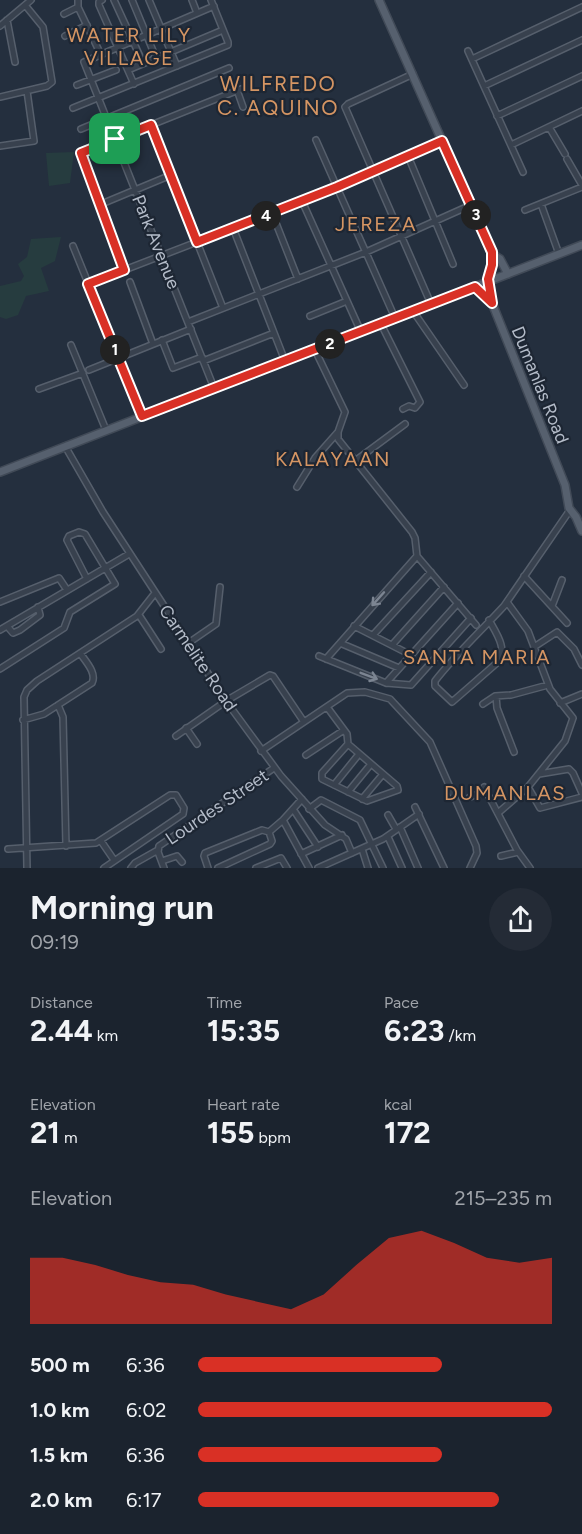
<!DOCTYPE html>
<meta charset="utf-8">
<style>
:root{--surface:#1b232e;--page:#242b36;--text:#f1f3f6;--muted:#a0a4aa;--accent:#d93025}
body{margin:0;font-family:Figtree,sans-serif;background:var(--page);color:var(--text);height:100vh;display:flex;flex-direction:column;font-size:22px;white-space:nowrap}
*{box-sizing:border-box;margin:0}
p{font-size:20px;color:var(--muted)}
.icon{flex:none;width:33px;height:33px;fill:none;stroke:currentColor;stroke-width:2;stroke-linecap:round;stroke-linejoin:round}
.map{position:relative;height:868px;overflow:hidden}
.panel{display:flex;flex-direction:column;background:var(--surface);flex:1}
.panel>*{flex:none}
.pin{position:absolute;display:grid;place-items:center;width:51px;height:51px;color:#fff;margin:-26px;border-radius:12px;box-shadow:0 3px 9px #0006}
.km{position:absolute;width:30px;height:30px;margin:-15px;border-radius:50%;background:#222;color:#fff;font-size:16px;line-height:30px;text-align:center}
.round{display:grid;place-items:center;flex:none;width:63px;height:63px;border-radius:32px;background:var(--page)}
.head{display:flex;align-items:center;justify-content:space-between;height:102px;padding:0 30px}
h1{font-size:33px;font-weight:700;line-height:45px}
.metrics{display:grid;grid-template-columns:repeat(3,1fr);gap:9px;height:102px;padding:6px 30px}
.metrics div{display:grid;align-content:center}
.metrics b{font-size:30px;font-weight:700}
.metrics small{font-size:16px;font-weight:400}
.metrics p{font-size:16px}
.chart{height:168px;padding:12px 30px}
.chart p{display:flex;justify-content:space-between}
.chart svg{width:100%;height:108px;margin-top:6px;fill:var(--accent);opacity:.7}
ul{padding:0 30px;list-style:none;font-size:20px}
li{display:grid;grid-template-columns:96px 72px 1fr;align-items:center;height:45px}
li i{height:15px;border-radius:8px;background:var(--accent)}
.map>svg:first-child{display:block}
</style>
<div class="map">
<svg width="582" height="868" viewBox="0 0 582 868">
<rect width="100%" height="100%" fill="#242f3e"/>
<path fill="#263c3f" d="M74,152l-4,31 -21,3 -3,-33z
M61,237l-6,24 -14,7 8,23 -23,5 -8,19 -12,4 -6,-2v-31l21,-5 3,-5 -6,-12 9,-7 4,-18z"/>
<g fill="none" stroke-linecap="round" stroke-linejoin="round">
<g stroke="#565f6c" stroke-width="8">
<path id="minor" d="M78,0v7l23,48
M102,0l-3,2v3l35,79
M114,0l29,63
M132,0l24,58
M149,0l28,66
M192,0l5,13
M214,6l-130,56 130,326
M64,14l14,-7
M7,20l8,42
M0,26l31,-26
M65,36l22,-11
M468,51l55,121
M472,59l110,-52
M128,70l95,-40
M413,74l-65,30 -3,3 86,197
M77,85l39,-15
M484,86l98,-46
M237,90l6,17
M0,97l47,-11 5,-4 -9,-55 -18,-22
M73,108l155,-63v-3l-17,-42
M497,116l85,-40
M151,125l72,183
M549,127l16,27
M81,129l148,-61
M316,140l79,178
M511,145l71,-34
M0,146l34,-5 -7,-50
M408,156l45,108
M567,159l15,26
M302,201l59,131
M541,204l18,50
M99,205l72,-30
M525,210l57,-23
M272,213l26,66
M233,228l52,133
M73,246l69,170
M124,270l-43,-117 160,-64
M130,282l23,62
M88,284l184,-71 170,-72
M413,311l51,74
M310,316l37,-15
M188,322l178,-70 105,-47
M381,324l39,78 -5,6 -6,-2 -6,3
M162,340l11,28 29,-11
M71,345l35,85
M315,350l30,62 -7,20v7l74,93 3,6 2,18
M203,361l71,-28
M89,370l102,-41
M39,389l44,-16
M65,446l38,66 123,189 55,75 44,49 21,14 6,14
M355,461l50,-37
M297,487l18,-29 23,-26
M417,556l59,69
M524,576l43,47
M0,602l59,-24 8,12
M552,606l10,-26
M139,615l22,34
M489,620c7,13 19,29 9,42l-46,40 -17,-16v-5c21,-27 46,-50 69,-75l66,-96
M7,626l6,7 7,-3 20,-15 -2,-8
M354,626l57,29
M0,630l129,-76
M373,635l58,-63
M340,643l59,25
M187,644l29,-20 4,-37
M392,645l52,-58
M534,647l23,-15 17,17 8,16
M319,656l67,27 25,2 60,-67
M326,659l91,-103
M0,669l64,-41 6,-16 45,-28 -30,-50 -6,-2 -10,4 -2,4 20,39
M386,683l72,-80
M496,696l1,12 17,44
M560,703l22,-9
M483,704l12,-8 16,-1 37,-10
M58,705l5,12 3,129
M327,707l20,27 1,10 49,42 1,4 -31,11 -45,-22v-6l26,-29
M23,720l21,-6 48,-31c5,-10 -6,-21 -12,-30
M186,728l11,16
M176,736l50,-35 44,-26 3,1 31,46
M261,751l86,-58 18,-1 25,7 40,43 46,104 1,7 -7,15
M306,755l38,-25
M539,774l30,-5 4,4 9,20
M334,785l25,-31
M484,787l33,63 13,18
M528,787l12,21 42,-11
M348,792l23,-28
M470,797l16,-6
M362,799l21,-25
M415,807l29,61
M293,809l25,38
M309,809l12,-9 39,20 23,48
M498,813l30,-26 37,-46 8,-23 -23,-29 -22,-58 -21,-29
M388,815l8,14
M283,820l26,48
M400,827l18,41
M269,832l14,-12 19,-21
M388,837l14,31
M101,841l13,19
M8,849l88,-6 74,-48h6l8,13 -1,6 -79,54
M362,849l6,19
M301,854l41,-19
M501,856l17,-4
M162,861l15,-5 5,6
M27,868l-3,-171 3,-7 10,-9 100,-65 18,-23
M131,868l4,-5 23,-13
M164,868l-6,-16 1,-6 115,-78
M208,868l-4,-12 1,-3 57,-23 7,2 3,9 -2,3 -52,24
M256,868l25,-10 6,10
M318,868l65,-29 36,-25"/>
</g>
<g stroke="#414a57" stroke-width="10">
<path id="major" d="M379,0l111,248 3,15 -5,19 4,21 73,182 4,23 7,9 6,14
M492,254l8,5 8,15
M475,287l15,15
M0,472l582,-227"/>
</g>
<use href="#minor" stroke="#38414e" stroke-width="5"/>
<use href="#major" stroke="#56606e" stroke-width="7"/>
</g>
<defs><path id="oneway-shaft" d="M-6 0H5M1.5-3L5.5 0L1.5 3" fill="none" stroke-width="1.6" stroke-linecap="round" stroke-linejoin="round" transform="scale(1.5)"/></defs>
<g stroke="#7c8592">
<use href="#oneway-shaft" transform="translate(378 599) rotate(132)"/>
<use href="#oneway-shaft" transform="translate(369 676) rotate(21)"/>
</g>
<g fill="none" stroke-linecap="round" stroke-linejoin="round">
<g stroke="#fff" stroke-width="12">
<path id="route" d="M151,125l46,117 140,-55 105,-46 50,111v13l-4,14 4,24 -17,-16 -333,129 -54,-132 36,-14 -43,-117z"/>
</g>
<use href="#route" stroke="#d93025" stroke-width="8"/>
</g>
<g text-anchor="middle" stroke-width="4.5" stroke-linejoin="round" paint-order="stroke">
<g font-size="18" fill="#b4bcc9" stroke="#1d2633">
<text transform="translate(156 242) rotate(68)" y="6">Park Avenue</text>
<text transform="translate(540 385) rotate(68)" y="6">Dumanlas Road</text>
<text transform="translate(198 658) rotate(56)" y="6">Carmelite Road</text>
<text transform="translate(217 807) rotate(-34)" y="6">Lourdes Street</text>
</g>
<g font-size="20" letter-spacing="1.5" fill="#d59563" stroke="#1d2633">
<text x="129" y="42">WATER LILY<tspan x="129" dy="23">VILLAGE</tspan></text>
<text x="376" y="231">JEREZA</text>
<text x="333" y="466">KALAYAAN</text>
<text x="477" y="664">SANTA MARIA</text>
<text x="505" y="800">DUMANLAS</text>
</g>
<g font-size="21" letter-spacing="1.5" fill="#d59563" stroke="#1d2633">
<text x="278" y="91">WILFREDO<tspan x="278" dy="24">C. AQUINO</tspan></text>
</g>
</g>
</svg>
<div class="pin" style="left:115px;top:139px;background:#1e9e55"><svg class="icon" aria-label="arrive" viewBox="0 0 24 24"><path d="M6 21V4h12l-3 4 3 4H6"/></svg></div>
<b class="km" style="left:115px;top:350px">1</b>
<b class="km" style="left:330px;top:344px">2</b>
<b class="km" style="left:476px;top:215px">3</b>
<b class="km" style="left:266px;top:216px">4</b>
</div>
<section class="panel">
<div class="head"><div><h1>Morning run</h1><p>09:19</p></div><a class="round"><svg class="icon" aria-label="share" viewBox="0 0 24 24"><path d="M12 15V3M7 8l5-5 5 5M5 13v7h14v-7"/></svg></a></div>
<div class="metrics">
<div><p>Distance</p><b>2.44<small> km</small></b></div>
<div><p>Time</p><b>15:35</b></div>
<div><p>Pace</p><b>6:23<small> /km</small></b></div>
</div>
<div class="metrics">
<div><p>Elevation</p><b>21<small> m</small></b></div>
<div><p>Heart rate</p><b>155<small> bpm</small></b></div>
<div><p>kcal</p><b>172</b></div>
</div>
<div class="chart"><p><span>Elevation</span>215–235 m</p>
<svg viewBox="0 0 160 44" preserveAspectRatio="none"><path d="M0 44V17L10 17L20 20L30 24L40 27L50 28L60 32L70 35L80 38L90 32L100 20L110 9L120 6L130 11L140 17L150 19L160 17V44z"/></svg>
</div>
<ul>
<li><b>500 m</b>6:36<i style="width:69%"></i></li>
<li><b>1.0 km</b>6:02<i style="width:100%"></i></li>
<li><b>1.5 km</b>6:36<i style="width:69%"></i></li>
<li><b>2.0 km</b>6:17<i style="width:85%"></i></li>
</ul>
</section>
